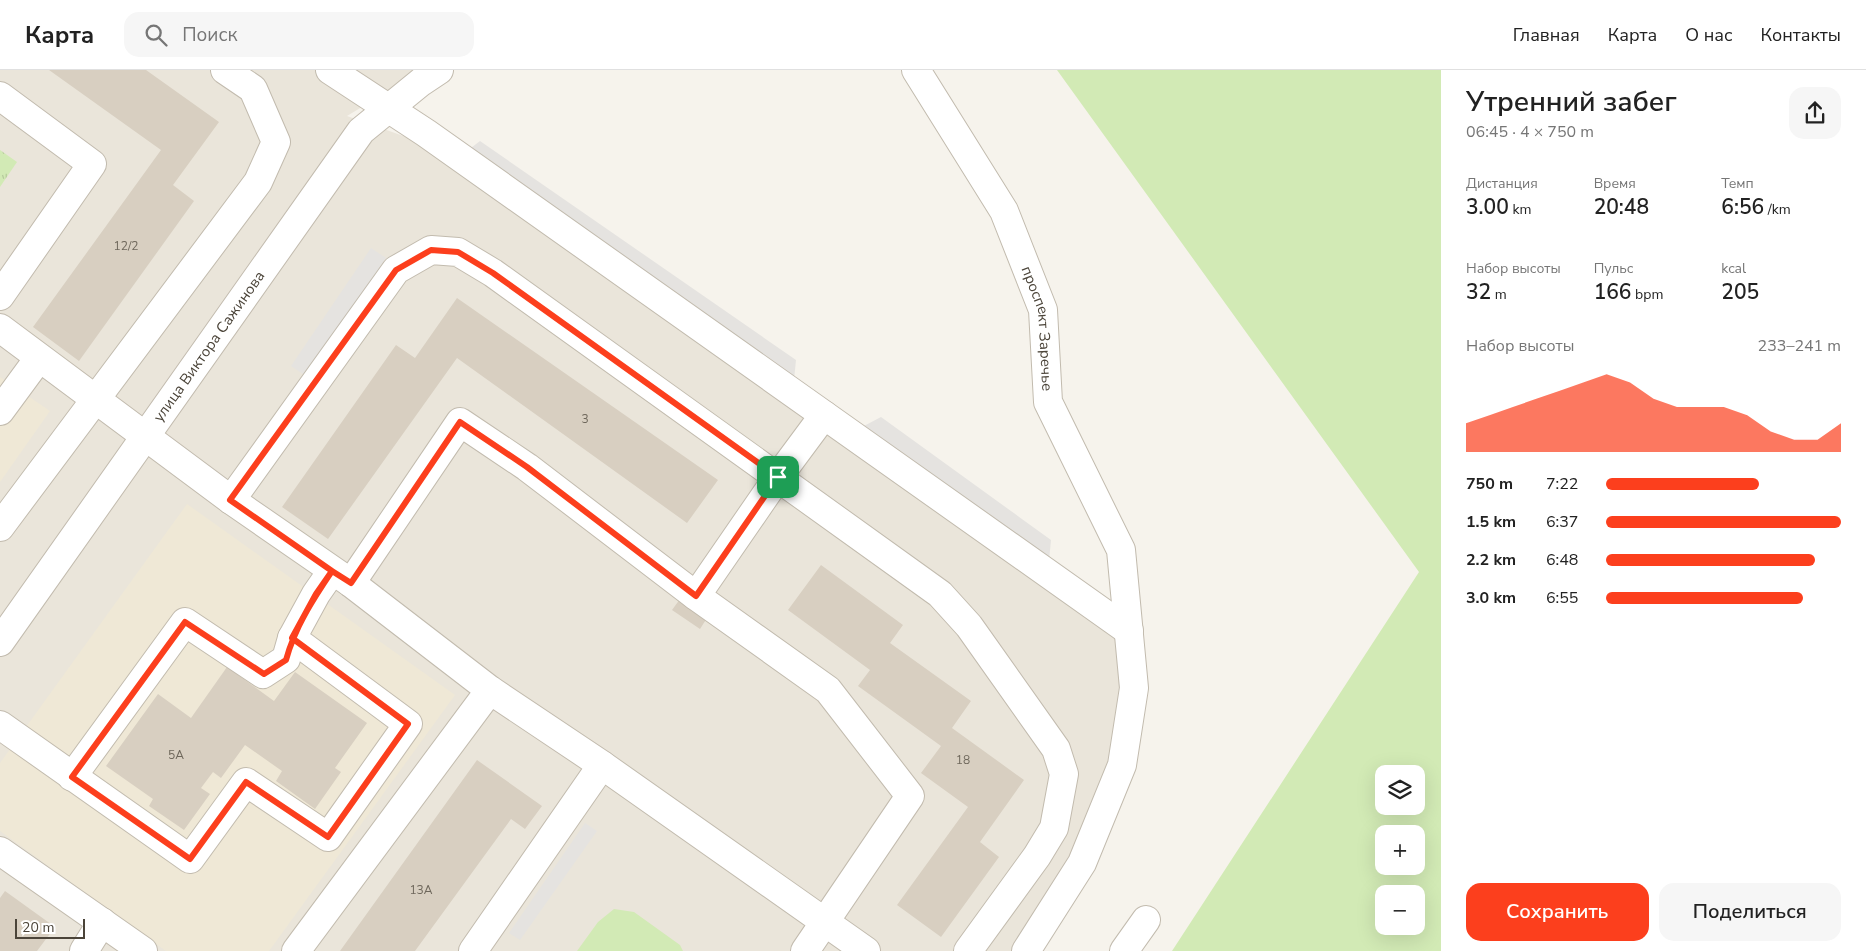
<!DOCTYPE html>
<html lang="ru">
<meta charset="utf-8">
<style>
:root{--surface:#fff;--page:#f6f6f6;--text:#222;--muted:#767676;--line:#e0e0e0;--accent:#fc3f1d}
body{margin:0;font-family:"Nunito Sans",sans-serif;background:var(--page);color:var(--text);height:100vh;display:flex;flex-direction:column;font-size:19px;white-space:nowrap}
*{box-sizing:border-box;margin:0}
p{font-size:16px;color:var(--muted)}
.icon{flex:none;width:28px;height:28px;fill:none;stroke:currentColor;stroke-width:2;stroke-linecap:round;stroke-linejoin:round}
.map{position:relative;flex:1;overflow:hidden}
.side{display:flex;flex-direction:column;background:var(--surface);width:425px}
.side>*{flex:none}
.fabs{position:absolute;left:1375px;top:695px;display:grid;gap:10px}
.fabs a{display:grid;place-items:center;width:50px;height:50px;border-radius:10px;background:var(--surface);box-shadow:0 5px 20px #0002;font-size:25px}
.scale{position:absolute;left:15px;bottom:12px;width:70px;box-sizing:border-box;padding-left:5px;border:2px solid #4b4439;border-top:0;font-size:14px;line-height:18px;white-space:nowrap;color:#4b4439;-webkit-text-stroke:4px #fff;paint-order:stroke}
.pin{position:absolute;display:grid;place-items:center;width:42px;height:42px;color:#fff;margin:-21px;border-radius:10px;box-shadow:0 2px 8px #0006}
.round{display:grid;place-items:center;flex:none;width:52px;height:52px;border-radius:15px;background:var(--page)}
.headline{display:flex;align-items:center;justify-content:space-between;height:85px;padding:0 25px}
h1{font-size:28px;font-weight:600;line-height:38px}
.stats{display:grid;grid-template-columns:repeat(3,1fr);gap:8px;height:85px;padding:5px 25px}
.stats div{display:grid;align-content:center}
.stats b{font-size:21px;font-weight:600}
.stats small{font-size:14px;font-weight:400}
.stats p{font-size:14px}
.chart{height:140px;padding:10px 25px}
.chart p{display:flex;justify-content:space-between}
.chart svg{width:100%;height:90px;margin-top:5px;fill:var(--accent);opacity:.7}
.action{display:flex;gap:10px;margin-top:auto;padding:10px 25px}
.action a{flex:1;height:58px;border-radius:15px;background:var(--accent);color:#fff;font-size:20px;font-weight:600;line-height:58px;text-align:center}
.action a+a{background:var(--page);color:var(--text)}
ul{padding:0 25px;list-style:none;font-size:16px}
li{display:grid;grid-template-columns:80px 60px 1fr;align-items:center;height:38px}
li i{height:12px;border-radius:6px;background:var(--accent)}
header{display:flex;align-items:center;gap:30px;box-sizing:border-box;height:70px;padding:0 25px;background:var(--surface);border-bottom:1px solid var(--line)}
header strong{font-size:24px}
nav{display:flex;gap:28px;margin-inline-start:auto;font-size:18px}
.search{width:350px;height:45px;background:var(--page);display:flex;align-items:center;gap:12px;box-sizing:border-box;padding:0 18px;border-radius:15px;color:var(--muted);font-size:19px}
main{display:flex;flex:1;min-height:0}
.map>svg:first-child{display:block}
</style>
<header>
<strong>Карта</strong>
<div class="search"><svg class="icon" aria-label="search" viewBox="0 0 24 24"><circle cx="10" cy="10" r="6"/><path d="M15 15l6 6"/></svg>Поиск</div>
<nav><a>Главная</a><a>Карта</a><a>О нас</a><a>Контакты</a></nav>
</header>
<main>
<div class="map">
<svg width="1441" height="881" viewBox="0 0 1441 881">
<defs>
<pattern id="park-tufts" width="24" height="20" patternUnits="userSpaceOnUse" patternTransform="scale(1.25)"><rect width="24" height="20" fill="#d2eab5"/><path d="M3 7l-1-3M5 7V3M7 7l1-3M15 17l-1-3M17 17v-4M19 17l1-3" fill="none" stroke="#b6ca9c"/></pattern>
</defs>
<rect width="100%" height="100%" fill="#f6f3ec"/>
<path fill="#eae5da" d="M0,0h423l-76,46 62,22 713,505v53l-14,79 -28,71 -62,105h-1018z"/>
<path fill="#efe8d6" d="M0,307l50,34 -50,71z
M187,434l268,191 -186,256h-103l-166,-120v-68z"/>
<path fill="#d2eab5" fill-rule="evenodd" d="M1057,0h384v881h-269l247,-379zM1384,704h32v32h-32zM1384,764h32v32h-32zM1384,824h32v32h-32z
M614,839l20,3 46,33 3,6h-106l21,-29z"/>
<path fill="url(#park-tufts)" d="M0,80l17,12 -17,25z"/>
<path fill="#e5e3e0" d="M480,71l316,219 -2,20 -327,-229z
M371,178l15,10 -80,118 -15,-10z
M881,347l170,123 -2,21 -187,-134z
M585,753l12,8 -77,109 -11,-7z"/>
<path fill="#d8cfc1" d="M49,0h97l73,52 -46,63 21,16 -115,160 -46,-34 128,-177z
M457,228l261,182 -31,43 -230,-165 -129,181 -46,-32 114,-162 19,13z
M821,495l82,60 -13,18 81,58 -19,27 72,52 -44,62 19,15 -58,80 -44,-32 71,-98 -47,-34 20,-27 -83,-60 12,-16 -82,-60z
M680,529l27,19 -7,11 -28,-19z
M227,597l47,34 21,-29 72,51 -32,45 6,4 -26,37 -39,-28 6,-10 -37,-26 -24,33 -8,-6 -12,16 9,6 -26,36 -35,-24 4,-7 -47,-33 52,-72 33,24z
M477,690l65,46 -17,23 -14,-10 -96,132h-75z
M5,821l50,36 -18,24h-37v-53z"/>
<g fill="none" stroke-linecap="round" stroke-linejoin="round">
<g stroke="#c2bbae" stroke-width="30">
<g id="minor">
<path d="M330,0l96,63 703,498"/>
<path id="s1" d="M916,0l88,141 39,99 5,92 73,148 13,138 -12,77 -40,98 -56,88"/>
<path d="M0,26l92,68 -92,132"/>
<path d="M0,258l231,172 120,83 139,107 112,75 264,186"/>
<path d="M0,341l39,-53"/>
<path d="M231,430l165,-230 35,-20 27,2 35,21 447,321 29,32 87,123 8,25 -10,54 -17,28 -69,95"/>
<path d="M0,457l258,-345 18,-40 -23,-53 -28,-19"/>
<path d="M351,513l109,-161 67,45 169,129 132,94 82,106 -105,155"/>
<path d="M696,526l82,-119 46,-62"/>
<path id="s2" d="M0,572l361,-511 60,-49 18,-12"/>
<path d="M0,655l190,134 56,-77 82,55 80,-113 -116,-86 24,-44 16,-23"/>
<path d="M72,707l113,-155 78,52 23,-15 6,-21"/>
<path d="M0,781l143,100"/>
<path d="M84,881l18,-29"/>
<path d="M296,881l194,-261"/>
<path d="M473,881l129,-186"/>
<path d="M1124,881l22,-31"/>
</g>
</g>
<use href="#minor" stroke="#fff" stroke-width="28"/>
</g>
<g fill="none" stroke-linecap="round" stroke-linejoin="round">
<g stroke="#fff" stroke-width="10">
<path id="route" d="M778,407l-82,119 -169,-129 -67,-45 -109,161 -19,-12 -16,23 -24,44 116,86 -80,113 -82,-55 -56,77 -118,-82 113,-155 79,52 22,-14c9,-33 27,-61 46,-89l-102,-71 166,-230 35,-20 27,2 35,21 285,204"/>
</g>
<use href="#route" stroke="#fc3f1d" stroke-width="6"/>
</g>
<g text-anchor="middle" stroke-width="4.5" stroke-linejoin="round" paint-order="stroke">
<g font-size="12" fill="#6e675b">
<text x="126" y="180">12/2</text>
<text x="585" y="353">3</text>
<text x="176" y="689">5А</text>
<text x="963" y="694">18</text>
<text x="421" y="824">13А</text>
</g>
<g font-size="15" fill="#4b4439" stroke="#fff">
<text dy="5" stroke="none"><textPath href="#s1" startOffset="290">проспект Заречье</textPath></text>
<text dy="5" stroke="none"><textPath href="#s2" startOffset="362">улица Виктора Сажинова</textPath></text>
</g>
</g>
</svg>
<div class="fabs">
<a><svg class="icon" aria-label="layers" viewBox="0 0 24 24"><path d="M12 4l9 5-9 5-9-5zM3 14l9 5 9-5"/></svg></a>
<a>+</a>
<a>−</a>
</div>
<div class="scale">20 m</div>
<div class="pin" style="left:778px;top:407px;background:#1e9e55"><svg class="icon" aria-label="arrive" viewBox="0 0 24 24"><path d="M6 21V4h12l-3 4 3 4H6"/></svg></div>
</div>
<section class="side">
<div class="headline"><div><h1>Утренний забег</h1><p>06:45 · 4 × 750 m</p></div><a class="round"><svg class="icon" aria-label="share" viewBox="0 0 24 24"><path d="M12 15V3M7 8l5-5 5 5M5 13v7h14v-7"/></svg></a></div>
<div class="stats">
<div><p>Дистанция</p><b>3.00<small> km</small></b></div>
<div><p>Время</p><b>20:48</b></div>
<div><p>Темп</p><b>6:56<small> /km</small></b></div>
</div>
<div class="stats">
<div><p>Набор высоты</p><b>32<small> m</small></b></div>
<div><p>Пульс</p><b>166<small> bpm</small></b></div>
<div><p>kcal</p><b>205</b></div>
</div>
<div class="chart"><p><span>Набор высоты</span>233–241 m</p>
<svg viewBox="0 0 160 44" preserveAspectRatio="none"><path d="M0 44V30L10 26L20 22L30 18L40 14L50 10L60 6L70 10L80 18L90 22L100 22L110 22L120 26L130 34L140 38L150 38L160 30V44z"/></svg>
</div>
<ul>
<li><b>750 m</b>7:22<i style="width:65%"></i></li>
<li><b>1.5 km</b>6:37<i style="width:100%"></i></li>
<li><b>2.2 km</b>6:48<i style="width:89%"></i></li>
<li><b>3.0 km</b>6:55<i style="width:84%"></i></li>
</ul>
<div class="action"><a>Сохранить</a><a>Поделиться</a></div>
</section>
</main>
